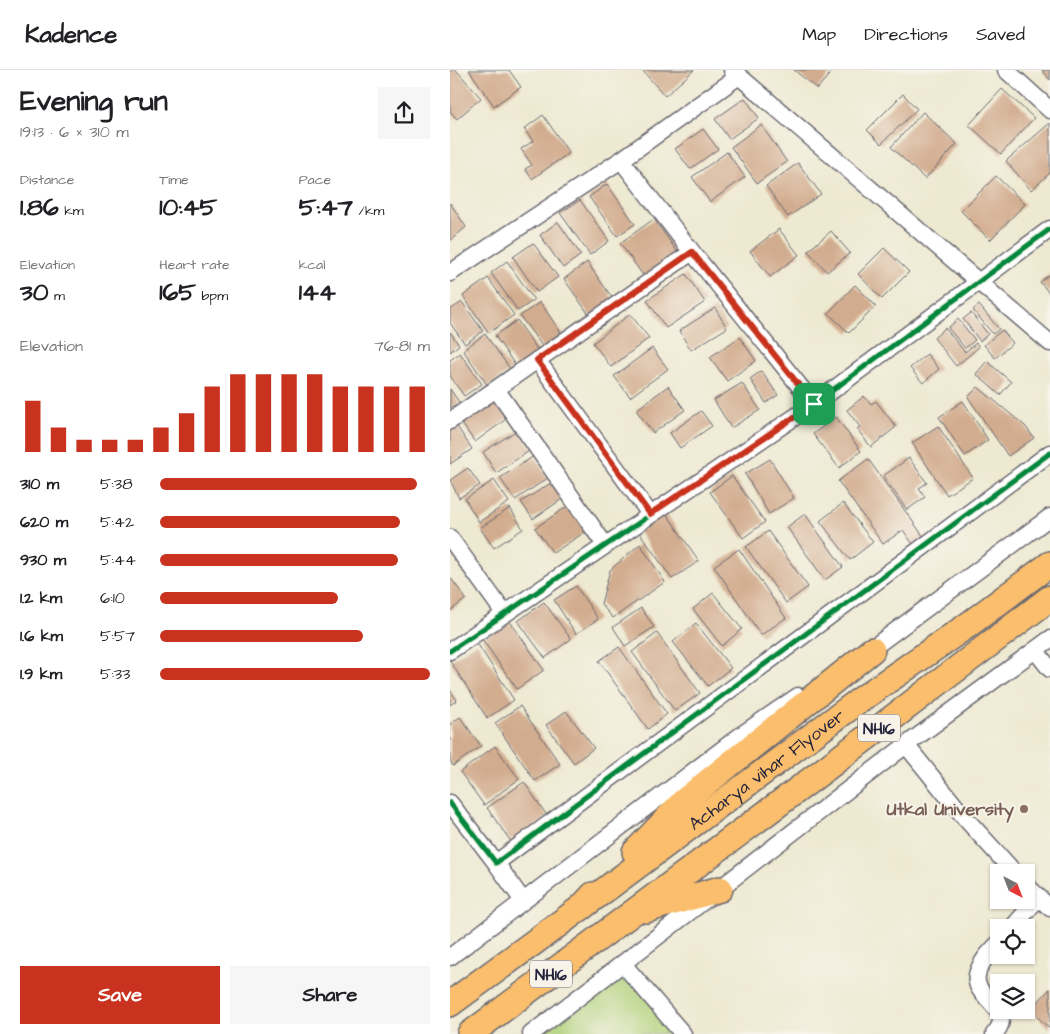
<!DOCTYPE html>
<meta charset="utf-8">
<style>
:root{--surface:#fff;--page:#f6f6f6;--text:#202124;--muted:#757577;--line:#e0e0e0;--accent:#c8321e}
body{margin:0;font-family:"Architects Daughter",sans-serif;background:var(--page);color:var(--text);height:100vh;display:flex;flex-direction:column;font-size:19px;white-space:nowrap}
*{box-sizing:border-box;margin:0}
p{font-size:16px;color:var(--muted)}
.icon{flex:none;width:28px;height:28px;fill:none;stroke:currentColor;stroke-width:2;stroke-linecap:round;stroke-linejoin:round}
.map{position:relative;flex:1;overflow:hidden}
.panel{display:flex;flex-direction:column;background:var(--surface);width:450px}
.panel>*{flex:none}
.needle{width:32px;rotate:138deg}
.tools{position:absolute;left:540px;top:794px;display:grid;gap:10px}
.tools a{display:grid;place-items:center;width:45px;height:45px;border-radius:0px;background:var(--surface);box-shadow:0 1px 4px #0004;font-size:25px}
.pin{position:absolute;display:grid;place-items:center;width:42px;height:42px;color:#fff;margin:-21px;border-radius:10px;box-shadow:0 2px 8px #0006}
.round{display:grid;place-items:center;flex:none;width:52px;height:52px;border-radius:0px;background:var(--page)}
.headline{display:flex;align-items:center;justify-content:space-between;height:85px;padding:0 20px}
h1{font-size:28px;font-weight:700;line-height:38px}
.figures{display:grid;grid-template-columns:repeat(3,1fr);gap:8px;height:85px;padding:5px 20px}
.figures div{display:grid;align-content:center}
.figures b{font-size:25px;font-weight:700}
.figures small{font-size:14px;font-weight:400}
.figures p{font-size:14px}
.chart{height:140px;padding:10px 20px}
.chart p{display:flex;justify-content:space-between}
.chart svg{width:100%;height:90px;margin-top:5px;stroke:var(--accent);stroke-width:6}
.action{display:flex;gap:10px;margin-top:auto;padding:10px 20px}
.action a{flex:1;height:58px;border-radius:0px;background:var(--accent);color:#fff;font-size:20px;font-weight:700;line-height:58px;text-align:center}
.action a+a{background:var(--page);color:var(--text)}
ul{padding:0 20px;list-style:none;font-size:16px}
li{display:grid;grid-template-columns:80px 60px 1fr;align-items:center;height:38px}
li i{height:12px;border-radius:6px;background:var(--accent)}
header{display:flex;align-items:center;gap:30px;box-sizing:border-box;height:70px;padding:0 25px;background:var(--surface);border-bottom:1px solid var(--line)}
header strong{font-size:24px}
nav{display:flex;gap:28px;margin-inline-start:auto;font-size:18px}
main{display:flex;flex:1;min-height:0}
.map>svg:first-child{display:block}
</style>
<header>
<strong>Kadence</strong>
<nav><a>Map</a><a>Directions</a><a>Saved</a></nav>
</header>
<main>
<section class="panel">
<div class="headline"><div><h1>Evening run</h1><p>19:13 · 6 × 310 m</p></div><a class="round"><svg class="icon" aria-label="share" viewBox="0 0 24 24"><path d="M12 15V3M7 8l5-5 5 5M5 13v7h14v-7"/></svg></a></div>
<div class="figures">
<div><p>Distance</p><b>1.86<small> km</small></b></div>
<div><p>Time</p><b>10:45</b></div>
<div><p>Pace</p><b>5:47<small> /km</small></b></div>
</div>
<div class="figures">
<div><p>Elevation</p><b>30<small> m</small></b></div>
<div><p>Heart rate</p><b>165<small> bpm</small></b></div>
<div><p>kcal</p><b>144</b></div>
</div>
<div class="chart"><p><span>Elevation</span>76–81 m</p>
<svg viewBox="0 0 160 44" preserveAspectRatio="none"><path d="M5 44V19M15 44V32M25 44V38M35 44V38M45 44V38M55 44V32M65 44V25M75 44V12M85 44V6M95 44V6M105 44V6M115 44V6M125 44V12M135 44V12M145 44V12M155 44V12"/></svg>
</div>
<ul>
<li><b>310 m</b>5:38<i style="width:95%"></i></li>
<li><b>620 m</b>5:42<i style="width:89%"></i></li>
<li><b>930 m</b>5:44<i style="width:88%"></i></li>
<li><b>1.2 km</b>6:10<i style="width:66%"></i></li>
<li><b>1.6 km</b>5:57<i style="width:75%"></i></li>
<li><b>1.9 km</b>5:33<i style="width:100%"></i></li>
</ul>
<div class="action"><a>Save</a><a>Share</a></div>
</section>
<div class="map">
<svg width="600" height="964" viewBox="0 0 600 964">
<rect width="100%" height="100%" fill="#f7f3e8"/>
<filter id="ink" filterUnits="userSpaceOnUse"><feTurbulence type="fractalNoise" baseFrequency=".02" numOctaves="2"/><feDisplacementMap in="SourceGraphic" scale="10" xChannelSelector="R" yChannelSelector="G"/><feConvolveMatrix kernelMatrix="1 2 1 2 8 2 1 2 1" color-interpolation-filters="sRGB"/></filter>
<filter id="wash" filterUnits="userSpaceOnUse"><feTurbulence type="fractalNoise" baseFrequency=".0096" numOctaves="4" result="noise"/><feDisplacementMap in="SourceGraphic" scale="20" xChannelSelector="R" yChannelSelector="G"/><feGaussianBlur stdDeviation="1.12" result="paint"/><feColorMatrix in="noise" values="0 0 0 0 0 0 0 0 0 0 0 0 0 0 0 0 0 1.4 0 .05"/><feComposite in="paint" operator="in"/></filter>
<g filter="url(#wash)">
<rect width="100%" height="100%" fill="#eee9d1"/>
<path fill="#afd078" stroke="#68795a" d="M172,898l52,66h-141z"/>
<g id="blocks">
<path fill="#d2ac8e" d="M2,0h4l25,28 -24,21 -7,-8v-39z
M19,0h40l12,17 -27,19z
M192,0h52l-29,26z
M344,0h39l-16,19z
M592,0h8v10z
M552,19l32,29 -33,36 -32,-29z
M453,24l14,15 -36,35 -14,-14z
M295,28l14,20 -30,21 -14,-20z
M473,42l34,32 -32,35 -34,-32z
M93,45l26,38 -37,26 -7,-10 7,-4 -11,-16 12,-8 -9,-12z
M600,53v50l-19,17 -25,-29z
M311,55l26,37 -30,21 -26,-36z
M253,59l15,20 -28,20 -15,-20z
M277,82l18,25 -35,25 -18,-25z
M348,93l23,31 -33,23 -22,-31z
M546,106l29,28 -35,36 -29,-29z
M157,114l28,40 -18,12 -28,-39z
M130,130l29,41 -19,14 -30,-42z
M0,133l16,24 -16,14z
M204,149l25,35 -34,24 -25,-35z
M108,152l23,33 -18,13 -23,-33z
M329,159l20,26 -29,22 -20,-26z
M381,161l19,22 -23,19 -19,-21z
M83,173l25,34 -21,15 -24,-35z
M434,178l25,24 -27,27 -24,-25z
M57,191l27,39 -16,11 -27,-38z
M137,192l26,37 -23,17 -26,-37z
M236,204l19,28 -39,26 -19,-28z
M600,204v20l-10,-12z
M38,208l26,37 -25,18 -26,-37z
M405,215l21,21 -27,27 -21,-20z
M12,232l21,29 -18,13 -15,-21v-13z
M90,232l24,35 -19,13 -25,-34z
M529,235l20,24 -6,5 -20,-24z
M265,238l12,20 -36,22 -12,-19z
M521,243l17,21 -8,7 -17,-22z
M180,244l19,24 -38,29 -18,-24z
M508,249l17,21 -10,8 -17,-20z
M67,250l22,32 -22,16 -22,-32z
M495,258l20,24 11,-9 3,4 -23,19 -22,-28z
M552,260l11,13 -18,15 -11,-13z
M0,262l9,13 -9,7z
M35,264l26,36 -23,16 -25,-36z
M290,267l16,24 -29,20 -17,-24z
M202,278l16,21 -38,28 -16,-21z
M10,283l22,31 -18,12 -14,-20v-16z
M477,284l12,15 -16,14 -13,-15z
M537,291l24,21 -11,13 -24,-21z
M311,301l17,24 -12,8 -16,-24z
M292,313l18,27 -29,18 -17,-28z
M218,316l17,24 -32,23 -17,-23z
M528,317l47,39 9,12 -26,18 -40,-59z
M0,319l9,13 -9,6z
M414,326l7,8 5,-3 20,26 -25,20 -14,-18 3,-2 -13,-17z
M44,327l15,20 -34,25 -15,-21z
M513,331l25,39 -23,16 -26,-39z
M251,341l11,15 -32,22 -10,-15z
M386,347l25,34 -22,17 -26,-34z
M6,355l16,24 -22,15v-35z
M488,356l35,52 -26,17 -35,-52z
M69,359l13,20 -36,24 -13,-21z
M84,386l14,22 -33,22 -15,-22z
M459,388l18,25 -8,5 6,9 -18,13 -24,-34z
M320,389l24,39 -25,16 -24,-40z
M418,389l58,81 -11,7 -12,-17 -20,14 -45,-63z
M18,398l12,17 -21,13 -9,-18z
M282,406l33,46 -22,16 -33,-46z
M44,410l15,22 -30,20 -14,-23z
M104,411l11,16 -32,22 -12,-17z
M393,433l30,39 -23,18 -30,-39z
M121,434l17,26 -35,23 -18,-25z
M60,438l13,21 -29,19 -14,-20z
M216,443l33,48 -27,18 -33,-47z
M355,444l38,53 -18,13 -38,-53z
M318,461l40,56 -22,16 -40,-56z
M190,474l25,38 -52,36 -12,-14 9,-34z
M289,479l47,69 -25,17 -47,-69z
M0,507l16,22 -16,12z
M126,516l22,33 -22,15 -22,-34z
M263,523l29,36 -20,17 -29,-37z
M94,532l27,37 -26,19 -27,-37z
M191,538l13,19 -29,19 -12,-19z
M59,550l35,50 -27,19 -35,-50z
M246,553l35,45 -23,18 -35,-44z
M207,563l43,60 -25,18 -43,-59z
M27,573l37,57 -27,18 -37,-57z
M169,577l48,67 -19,15 -49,-68z
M0,620l7,10 -7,5z
M70,636l40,58 -25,17 -40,-58z
M116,641l28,37 -20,15 -28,-38z
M10,647l21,29 -28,20 -3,-5v-37z
M45,676l24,33 -35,26 -24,-33z
M74,712l24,35 -36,26 -25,-35z
M600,919v40l-20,-19z"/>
</g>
</g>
<g filter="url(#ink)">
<use href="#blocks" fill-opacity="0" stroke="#696870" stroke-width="1"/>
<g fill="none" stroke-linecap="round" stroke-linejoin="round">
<g stroke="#696870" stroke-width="19">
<path id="minor" d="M282,0l318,273
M556,0l44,40
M171,90l71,92 122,152
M0,203l171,-113 118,-84
M87,290l113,154
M46,319l109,156
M0,351l242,-169
M0,468l54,75
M585,580l15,19
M0,581l364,-247 236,-175
M413,585l187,-138
M456,675l59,73 49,54
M0,733l46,60 554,-410
M46,793l27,38
M576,815l24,23
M562,858l26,-30
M0,887l291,-222 57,-39
M173,894l60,70
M81,964l375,-289 144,-106
M544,964c24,-25 -22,-35 -17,-59 3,-13 13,-23 22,-32"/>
</g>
<g stroke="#696870" stroke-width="28">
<g id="highway">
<path d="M185,782l49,-51 188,-151"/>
<path id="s1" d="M132,837l278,-207 108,-75 82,-61"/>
<path d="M196,840l74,-21"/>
<path d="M0,934l132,-97 11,-12"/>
<path d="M20,964l350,-261 230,-175"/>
</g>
</g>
<use href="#minor" stroke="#fff" stroke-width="16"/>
<use href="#highway" stroke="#fabe6d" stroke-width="25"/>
<g stroke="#f7f3e8" stroke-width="8">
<path id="cycleway" d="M0,581l364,-247 236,-175
M0,733l46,60 554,-410"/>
</g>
<use href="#cycleway" stroke="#00873e" stroke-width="5"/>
</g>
</g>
<g fill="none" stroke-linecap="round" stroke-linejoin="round" filter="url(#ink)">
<g stroke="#fff" stroke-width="10">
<path id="route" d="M242,182l122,152 -164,110 -113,-154z"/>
</g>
<use href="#route" stroke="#c8321e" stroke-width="6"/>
</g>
<circle fill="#8d6e63" stroke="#f7f3e8" stroke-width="2" cx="574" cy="739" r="5"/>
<g text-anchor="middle" stroke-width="4" stroke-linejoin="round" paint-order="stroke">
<g fill="#f7f3e8" stroke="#62616f" stroke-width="1">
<rect x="408" y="644.5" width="42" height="27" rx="4"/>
<rect x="80" y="890.5" width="42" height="27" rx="4"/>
</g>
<g font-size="16" font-weight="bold" fill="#22223b">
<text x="429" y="664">NH16</text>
<text x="101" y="910">NH16</text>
</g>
<g font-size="18" fill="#22223b" stroke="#f7f3e8">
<text dy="6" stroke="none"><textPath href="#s1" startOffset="230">Acharya vihar Flyover</textPath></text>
</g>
<g font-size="18" font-weight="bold" fill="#785e54" stroke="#f7f3e8" text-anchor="end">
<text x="564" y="745">Utkal University</text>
</g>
</g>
</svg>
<div class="tools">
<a><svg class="needle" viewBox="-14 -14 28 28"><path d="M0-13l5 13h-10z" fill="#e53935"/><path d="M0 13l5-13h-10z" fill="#757577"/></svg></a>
<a><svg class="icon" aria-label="locate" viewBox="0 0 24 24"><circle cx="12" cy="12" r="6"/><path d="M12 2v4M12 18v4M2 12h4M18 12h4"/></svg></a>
<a><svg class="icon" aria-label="layers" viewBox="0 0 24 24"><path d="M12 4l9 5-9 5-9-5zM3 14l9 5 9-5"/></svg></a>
</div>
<div class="pin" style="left:364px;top:334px;background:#1e9e55"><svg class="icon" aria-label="arrive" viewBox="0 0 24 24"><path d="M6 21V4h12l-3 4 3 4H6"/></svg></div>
</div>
</main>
